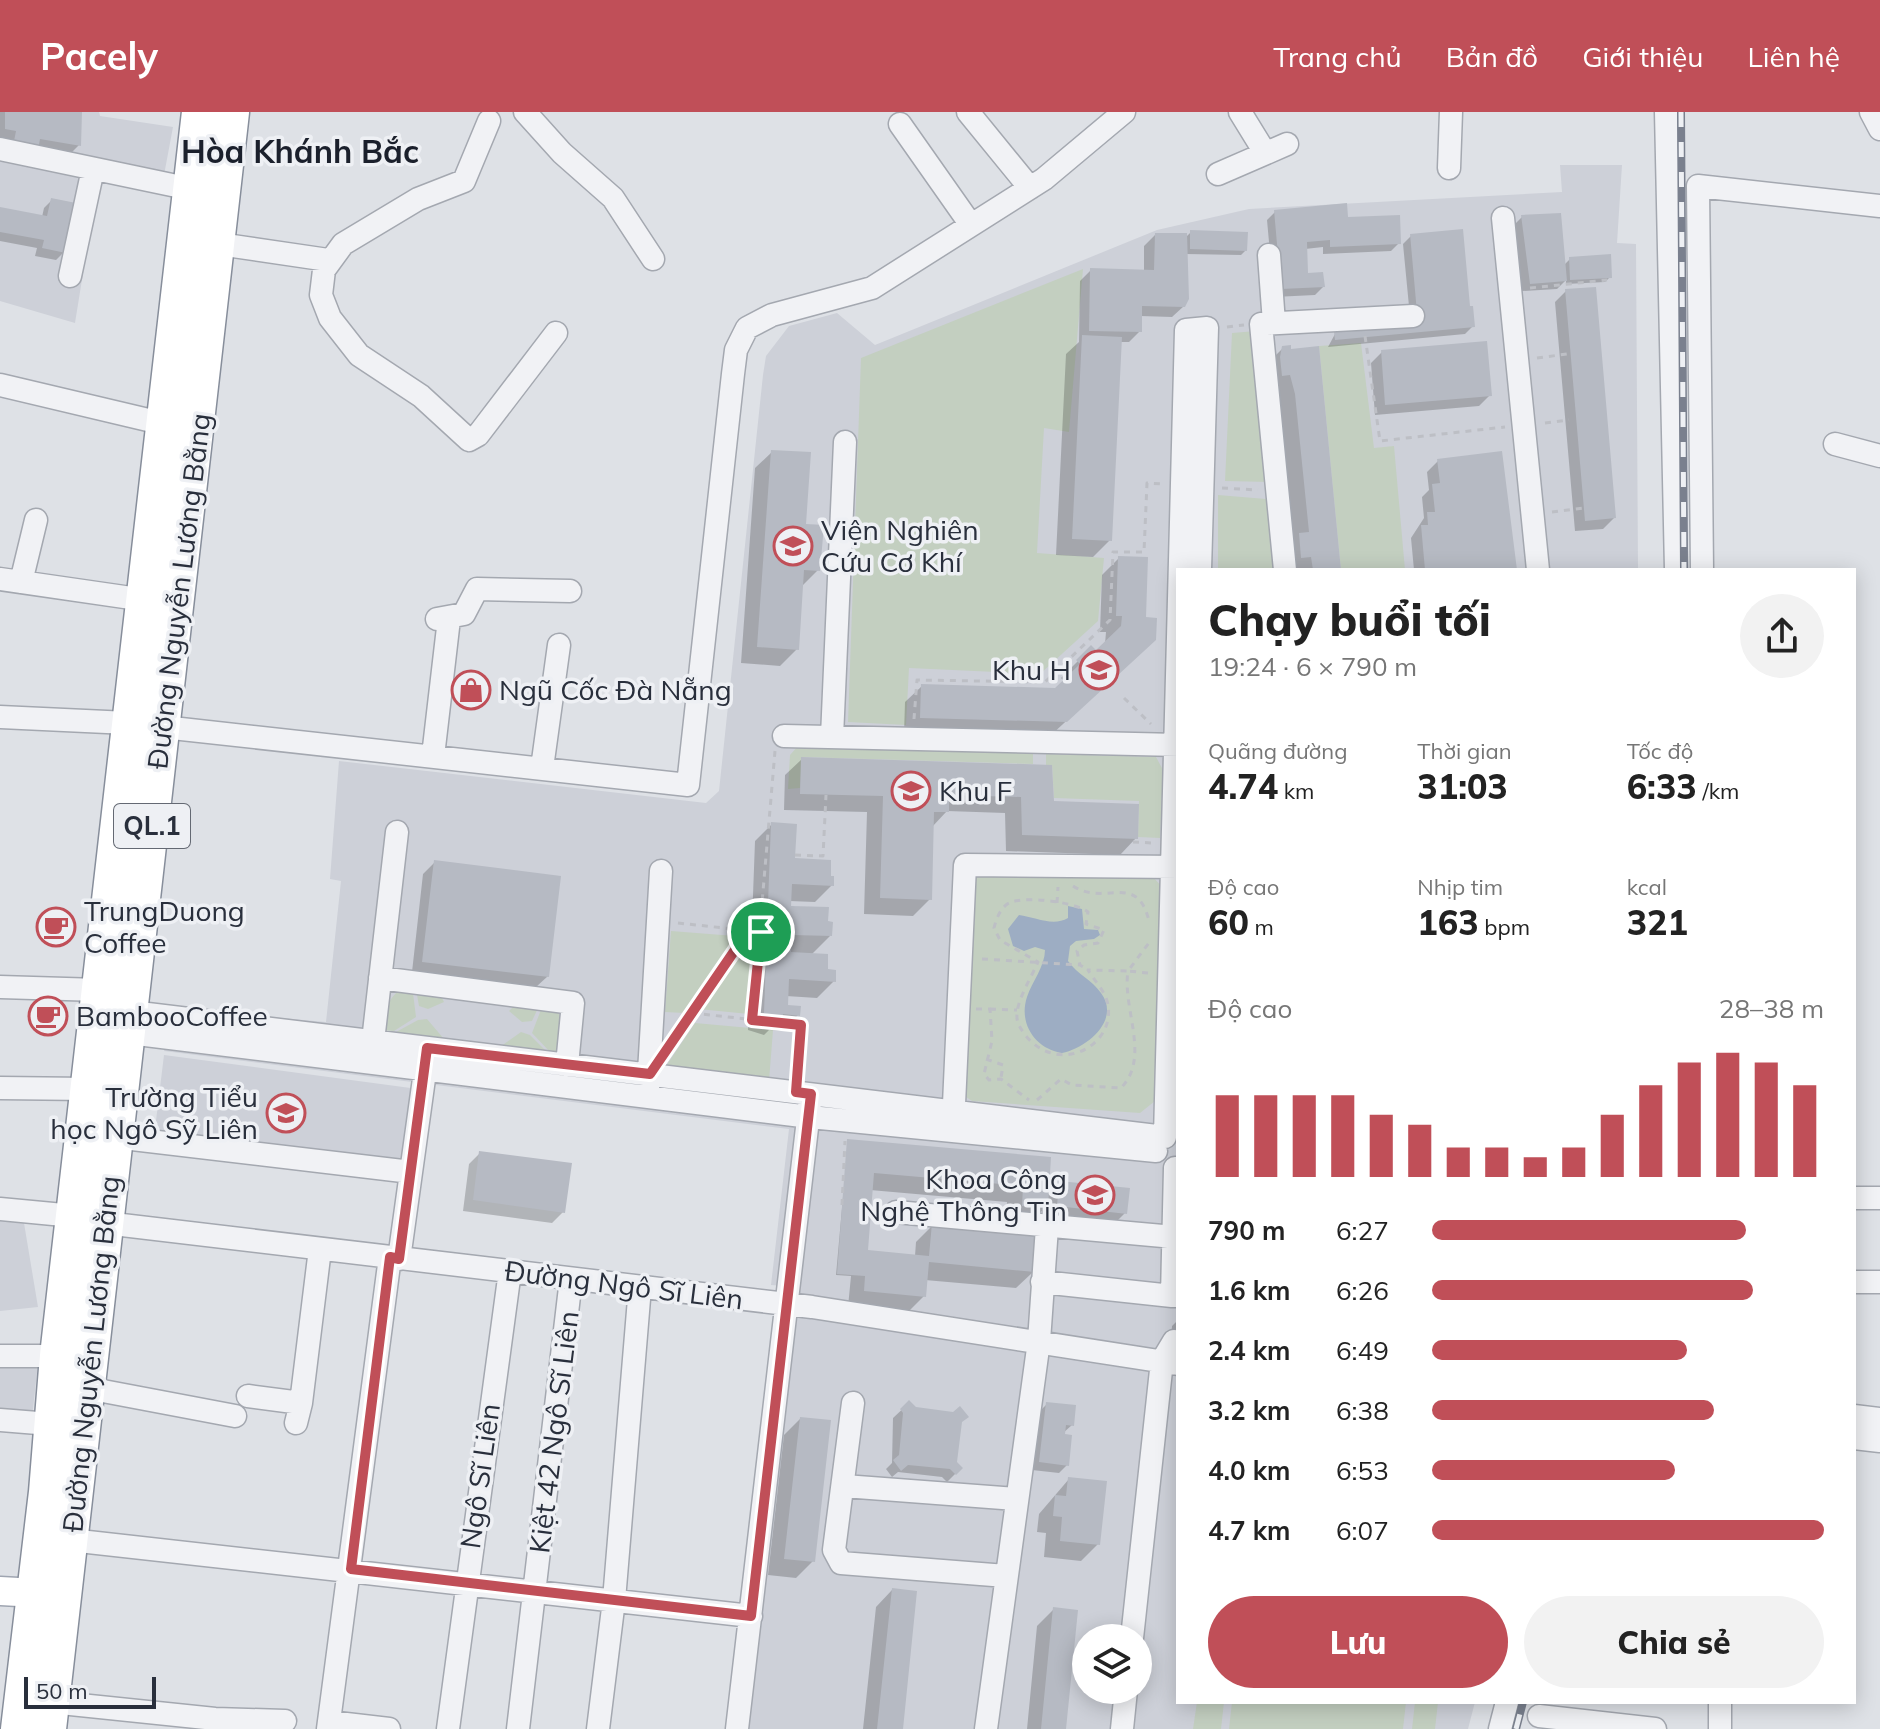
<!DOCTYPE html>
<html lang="vi">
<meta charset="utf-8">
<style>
:root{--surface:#fff;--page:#f2f2f2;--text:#222;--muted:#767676;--accent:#c04f58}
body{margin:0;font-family:Mulish,sans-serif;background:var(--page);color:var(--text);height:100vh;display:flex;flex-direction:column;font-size:30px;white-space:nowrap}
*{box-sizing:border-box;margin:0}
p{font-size:26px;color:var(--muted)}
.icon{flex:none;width:44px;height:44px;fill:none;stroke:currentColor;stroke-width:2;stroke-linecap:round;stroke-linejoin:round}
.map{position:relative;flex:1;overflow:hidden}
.panel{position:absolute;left:1176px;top:456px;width:680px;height:1136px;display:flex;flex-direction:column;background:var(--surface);border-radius:0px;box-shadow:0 4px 20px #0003}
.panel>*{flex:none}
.buttons{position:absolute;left:1072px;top:1512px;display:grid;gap:16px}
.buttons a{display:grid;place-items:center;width:80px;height:80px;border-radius:50%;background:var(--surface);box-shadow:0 4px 20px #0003;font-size:40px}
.scale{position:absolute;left:24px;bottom:20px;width:132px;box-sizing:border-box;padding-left:8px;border:4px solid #292f3c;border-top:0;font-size:22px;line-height:28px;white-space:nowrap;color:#292f3c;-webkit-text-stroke:6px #eef0f4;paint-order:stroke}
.pin{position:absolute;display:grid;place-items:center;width:68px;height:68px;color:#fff;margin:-34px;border:4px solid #fff;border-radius:50%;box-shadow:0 2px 8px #0007}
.round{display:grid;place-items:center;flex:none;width:84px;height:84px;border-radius:42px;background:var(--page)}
.overview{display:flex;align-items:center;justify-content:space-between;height:136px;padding:0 32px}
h1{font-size:44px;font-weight:800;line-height:60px}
.metrics{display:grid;grid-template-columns:repeat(3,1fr);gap:12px;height:136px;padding:8px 32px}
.metrics div{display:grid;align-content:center}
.metrics b{font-size:34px;font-weight:800}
.metrics small{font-size:22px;font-weight:400}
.metrics p{font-size:22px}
.chart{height:224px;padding:16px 32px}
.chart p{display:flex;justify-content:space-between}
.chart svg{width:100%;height:144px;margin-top:8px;stroke:var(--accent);stroke-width:6}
.primary-button{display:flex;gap:16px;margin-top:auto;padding:16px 32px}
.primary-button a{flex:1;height:92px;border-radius:48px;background:var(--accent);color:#fff;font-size:32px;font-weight:800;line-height:92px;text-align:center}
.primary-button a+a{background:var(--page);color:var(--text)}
ul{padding:0 32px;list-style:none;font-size:26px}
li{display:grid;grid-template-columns:128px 96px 1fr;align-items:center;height:60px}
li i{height:20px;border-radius:10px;background:var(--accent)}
header{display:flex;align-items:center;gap:48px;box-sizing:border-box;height:112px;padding:0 40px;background:var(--accent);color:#fff}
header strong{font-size:38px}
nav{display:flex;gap:44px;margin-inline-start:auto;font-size:28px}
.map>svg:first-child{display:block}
</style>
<header>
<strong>Pacely</strong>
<nav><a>Trang chủ</a><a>Bản đồ</a><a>Giới thiệu</a><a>Liên hệ</a></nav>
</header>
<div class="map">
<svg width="1880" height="1617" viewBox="0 0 1880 1617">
<rect width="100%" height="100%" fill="#dee1e6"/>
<path fill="#cdd0d8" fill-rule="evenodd" d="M0,0h99l1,4 73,11 -12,64 -63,-11 -23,143 -75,-22z
M1560,53h62l-5,78 19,1 2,326h-460v1132h297l-7,27h-722l50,-442 -25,-2 18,-156 -625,-78 5,-43 157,14 15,-141 -11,-2 9,-118 367,42 13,-12 44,-416 3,-19 23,-30 48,-13 38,32 282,-115 92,-21 313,-17zM1086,1526h52v52h-52z
M164,943l254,34 -11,76 -253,-28z
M0,1109l24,2 14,84 -38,4z
M0,1247l38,4 -6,55 -32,-2z"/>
<path fill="#c3cfc0" d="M1083,157l-14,163 -25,-4 -7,125 67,5 -6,63 -58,53 -131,-6 -3,57 -58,-3 13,-364z
M1256,219l14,151 -45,-1 7,-148z
M1361,231l13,105 20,-2 11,124h-64l-22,-224z
M1218,383l48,4 10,71h-58z
M798,634l235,7v11l-231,-7 -2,31 -12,1 2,-34z
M1046,642l110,3 7,13 -3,68 -22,-1 1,-36 -85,-3 -2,-33h-6z
M973,763l179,1 12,13 -9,212 -15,12 -168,-12 -6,-4z
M671,819l64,5 1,6 -51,71 -20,-1z
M746,828h11l-8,74 -51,-5z
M412,873l4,32 -22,14 -14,-1c6,-22 9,-39 32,-45z
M416,877l24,5 4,8 -16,7 -9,-3z
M544,890l14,9 6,19v25l-14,-3 -18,-19z
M515,893l24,1 -7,15 -10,1 -13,-11z
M427,907l17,20 -48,-7 22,-12z
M695,911l78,7 -4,51 -105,-12z
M521,920l9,3 18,18 -48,-6z
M1197,1590h27l-3,27h-28z
M1232,1590h174l-3,27h-174z
M1415,1590h23l-3,27h-23z"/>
<path fill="#9dadc3" d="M1068,794l14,3 2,20 14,1 2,5 -6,4 -18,2 -6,5 -2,15c9,13 24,19 33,32 20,27 -14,55 -39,60 -26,-4 -44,-29 -35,-56 5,-15 18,-31 18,-47l-10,-3 -11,4 -11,-5 -5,-17 11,-14c16,2 34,12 49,3z"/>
<path fill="#0003" d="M0,0h80l-1,33 -11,11 -68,-15z
M52,88l12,52 -8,8 -21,-4 2,-8 -37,-7v-32l42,8 2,-9z
M1275,100l71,7 53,24 -8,8 -68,3v-7l-18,2 2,27 16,11 -8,8 -41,2 -7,-77z
M1522,105l42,48 6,-6 40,18 -5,5 -39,2v-4l-9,9 -35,2 -8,-66z
M1191,120l55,18 -5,5 -55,-1 -2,52 -12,11 -32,-1v15l-11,11h-9l-10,198 -17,17 -37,-2 10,-201 13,-12 1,-61 11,-11 53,1v-25l11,-11 30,3z
M1411,124l57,72 5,18 -8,8 -137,13 7,-13 76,-7 -8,-83z
M1566,179l48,227 -11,11 -28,2 -20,-229z
M1289,235l50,223h-54l-19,-205 17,-17z
M1382,240l108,43 -11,11 -104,9 -4,-52z
M772,340l32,73 14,45 -17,17 -4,62 -17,17 -39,-3 14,-195z
M1438,349l76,109h-100l-3,-32 13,-20 -2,-21 7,-7 -2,-18z
M1119,446l17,98 -88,82 -144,-4 1,-32 17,-16 134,4 8,-9 -3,-3 30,-30 5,5 9,-9 1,-12h-6l2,-57z
M802,647l248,7 2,37 84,35 -16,17 -114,-4 -1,-38 -58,-2 -15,16 -2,72 -17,17 -49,-2 3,-102 -83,-2 1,-35z
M772,712l21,36 39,25 -17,17 -26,-1v6l37,16 4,13 -19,19 23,26 -17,17 -31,-2v11l12,8 -16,16 -13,-1 -5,5 -16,-5 7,-189z
M434,751l114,113 -12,11 -124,-15 11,-98z
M848,1029l201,18 -3,37 14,-13 65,30 -17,17 -67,-8 1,-11 -13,13 -23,-1 1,-21 -137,-12 -5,66h50l1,-14 17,-17 100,47 -17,16 -91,-8 -1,16 -17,17 -59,-6 3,-31 -15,-1z
M480,1041l83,59 -11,11 -89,-12 6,-47z
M1178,1208v29l-7,-1 1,-22z
M909,1291l6,6 45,13 -5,41 6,5 -14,14 -5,-5 -44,-5 -6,5 -6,-8 6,-6 1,-45z
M1047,1292l25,21 -9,8 4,32 -8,8 -27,-3 7,-58z
M800,1307l13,142 -17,17 -28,-3 16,-140z
M1069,1367l29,65 -17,17 -37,-4 2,-24 -9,-1 2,-18z
M892,1478l9,139h-38l13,-122z
M1054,1497l10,120h-37l10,-103z"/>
<path fill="#b6bac3" d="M5,0h77l-1,34 -41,-7 -2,11 -25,-4 3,-15 -11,-2z
M51,86l25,5 -10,50 -24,-5 2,-8 -44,-8v-25l47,9z
M1347,91l1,14 52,-2 1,29 -71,3v-7l-23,2 1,31 15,-1 2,15 -44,2 -7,-79z
M1561,101l6,68 -37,3 -9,-69z
M1463,117l7,77h3l2,21 -140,13 -1,-8 84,-8 -8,-90z
M1190,118l58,2 -1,19 -57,-2z
M1155,121h32l2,66 -4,8 -43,-1v26l-53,-1 1,-63 64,2z
M1611,142l1,24 -42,2 -1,-23z
M1596,175l20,231 -31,3 -20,-232z
M1082,223l40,2 -10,204 -40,-2z
M1487,229l5,55 -107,9 -4,-55z
M1291,233v4l28,-3 22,224h-28l-2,-13 -10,1 -2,-25 10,-1 -14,-138 -5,-19 -8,1 -2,-19 2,-11z
M771,338l40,2 -5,72 18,1 -4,46 -16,-1 -5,80 -42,-3z
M1502,339l15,119h-92l-4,-45h7l-1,-13h8l-3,-28 8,-1 -3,-24z
M1118,444l30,1 -2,60 11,1 -1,22 -89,82 -147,-4 1,-34 134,4 25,-24 -4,-4 15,-15 5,5 25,-24 1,-10h-6z
M801,645l251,8 2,36 85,3 -1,35 -116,-4 -1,-38 -72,-2v17h-15l-2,88 -52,-2 3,-102 -83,-2z
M771,710l26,2 -2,34 36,2v16h3v10l-42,-2 -1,22 38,1 -1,14 5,1 -1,14 -40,-1 -1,17 37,2v15l8,1v12l-47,-3 -1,26 13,1 -1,10 -17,-2 -1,5 -18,-6z
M434,748l127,16 -12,101 -127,-15z
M847,1027l204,18 -3,51 -26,-2 1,-20 -149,-13 -6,77 61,6 3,-33 107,10 -4,39 -106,-10 -3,35 -62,-6 1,-15 -28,-2z
M479,1039l93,12 -7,50 -92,-13z
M1059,1069l71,7 -3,26 -70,-8z
M909,1288l7,7 37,5 7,-6 9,11 -7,5 -5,40 6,6 -7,7 -6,-6 -42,-4 -7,6 -8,-11 6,-5 4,-42 -3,-4z
M1046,1290l30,3 -2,21 -8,-1 -1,9 7,1 -3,31 -30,-4z
M800,1305l31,3 -16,142 -31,-3z
M1068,1365l39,4 -7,64 -40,-4 2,-24 -9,-1 2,-21 11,1z
M892,1476l25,3 -14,138h-26z
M1053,1495l25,3 -12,119h-25z"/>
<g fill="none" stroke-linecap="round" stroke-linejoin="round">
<g stroke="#a4a8b0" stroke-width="25">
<path id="minor" d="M525,0l37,41 51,45 40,61
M968,0l62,76
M1240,0l24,39
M1666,0l10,458
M1871,0l9,17
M489,9l-25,60 -46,18 -75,45 -19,26 -3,25 9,23 29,37 62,41 48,44 9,-5 78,-102
M900,12l71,101
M0,37l191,40
M1449,56l2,-56
M1218,62l69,-30
M1503,106l35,352
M219,132l109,16
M1269,143l5,68
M70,164l23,-107
M0,273l165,39
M1835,332l45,12
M1285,458l-24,-246 152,-8
M1702,458l-4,-384 182,20
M0,467l145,21
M21,470l15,-62
M437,507l27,-5 13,-25 93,2
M0,605l128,6
M163,615l525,58 45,-411 3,-24 11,-22 25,-13 100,-27 172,-109 80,-67
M784,624l394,9
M832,625l13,-295
M433,644l16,-137
M542,656l17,-123
M380,866l193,25 -6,62
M0,875l99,3
M131,900l1034,125 21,-807 21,-2 -7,242
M129,921l681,84 346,34
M373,929l24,-209
M0,976l88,1
M648,977l13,-218
M953,1014l12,-261 213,2
M115,1025l296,35
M1175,1056l-3,128h6
M1854,1086h26
M0,1097l74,7
M896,1100l278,25
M105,1111l707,84 366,57
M399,1147l28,-202
M1042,1170l130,14
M1854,1170h26
M0,1244h57
M87,1276l148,28
M248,1284l53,7
M853,1291l-19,147 7,13 165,13
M1854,1304l26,3
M0,1308l50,4
M296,1311l5,-20 19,-154
M1854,1326l26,3
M844,1374l172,13
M70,1428l681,76
M1132,1526l30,-277 12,-20 4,1
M51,1590l164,17 70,2
M1720,1590v27
M1539,1604l116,13
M329,1610l60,7
M328,1617l62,-472
M448,1617l62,-458
M518,1617l53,-450
M598,1617l16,-129 26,-313
M737,1617l73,-627
M986,1617l53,-388 8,-114
M1122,1617l4,-39
M1500,1617l7,-27"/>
</g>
<g stroke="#9fa5b1" stroke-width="31">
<path id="major" d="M0,1479l55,3"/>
</g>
<g stroke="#878e9b" stroke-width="37">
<path id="highway" d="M18,1617l28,-237 11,-136 142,-1244
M49,1617l183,-1617"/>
</g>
<path stroke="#bdbfc5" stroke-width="3" stroke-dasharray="6 6" stroke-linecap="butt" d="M1530,176l77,-8
M1227,215l17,-2
M1365,224l15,105 125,-14
M1537,246l30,-4
M1545,311l24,-3
M1222,376l36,2
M1552,400l32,-4
M1124,586l27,26
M914,607l3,-39 128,2 65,-62 3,-68h31l3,-69 16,1
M1133,730l20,1
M795,743l28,1 3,-61
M1073,774c32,21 64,-15 76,35
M1057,791l1,-16
M678,811l83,9
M982,847l98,6
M1148,861l-20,-2 23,-31
M976,897h14l2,32 -8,33 5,6 12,-1 28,21
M990,897l27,1
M692,901l109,12 -4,49
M752,908l23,-269
M671,931l77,-112
M986,947l17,6 -2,13
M1037,988l24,-21 11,6 49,3c30,-31 1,-79 7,-117l-40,-1c6,10 16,20 19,31 12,43 -47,76 -81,35 -5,-7 -10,-13 -9,-22 1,-16 14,-36 21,-52l-38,-22 -6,-12c2,-8 5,-17 12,-23 13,-11 70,-3 82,7l-2,12 18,6 -6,13 -14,2 -7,6 3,14 8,5
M842,1093l3,-64"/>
<use href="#minor" stroke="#f1f2f5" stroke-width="22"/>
<use href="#major" stroke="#fff" stroke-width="28"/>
<use href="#highway" stroke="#fff" stroke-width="34"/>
<g stroke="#7a808e" stroke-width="8">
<path id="rail" d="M1681,0l3,458
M1516,1617l7,-27"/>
</g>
<use href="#rail" stroke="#eef0f4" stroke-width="5" stroke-dasharray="15" stroke-linecap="butt"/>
</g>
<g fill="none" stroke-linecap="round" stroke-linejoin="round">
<g stroke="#fff" stroke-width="16">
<path id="route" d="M748,819l13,1 -9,88 49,5 -5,67 15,2 -60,522 -400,-47 39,-312 9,2 28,-211 223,26z"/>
</g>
<use href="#route" stroke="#c04f58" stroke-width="10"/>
</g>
<defs>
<g id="school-ring" transform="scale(2)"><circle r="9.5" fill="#eef0f4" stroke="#c04f58" stroke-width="1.5"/><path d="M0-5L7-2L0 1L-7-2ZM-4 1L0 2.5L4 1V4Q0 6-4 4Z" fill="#c04f58"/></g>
<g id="shop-ring" transform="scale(2)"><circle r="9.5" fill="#eef0f4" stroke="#c04f58" stroke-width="1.5"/><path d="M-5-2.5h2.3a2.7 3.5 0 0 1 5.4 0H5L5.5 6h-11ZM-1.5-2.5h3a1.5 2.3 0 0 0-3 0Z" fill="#c04f58"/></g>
<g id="cafe-ring" transform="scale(2)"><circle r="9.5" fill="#eef0f4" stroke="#c04f58" stroke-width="1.5"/><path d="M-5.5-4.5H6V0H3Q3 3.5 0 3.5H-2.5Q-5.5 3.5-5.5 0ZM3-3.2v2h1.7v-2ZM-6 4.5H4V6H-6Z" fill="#c04f58"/></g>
</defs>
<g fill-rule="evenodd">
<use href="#school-ring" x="793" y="434"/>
<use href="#school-ring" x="1099" y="558"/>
<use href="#shop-ring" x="471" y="578"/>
<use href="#school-ring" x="911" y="679"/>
<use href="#cafe-ring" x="56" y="815"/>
<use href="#cafe-ring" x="48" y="904"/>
<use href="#school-ring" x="286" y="1001"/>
<use href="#school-ring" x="1095" y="1083"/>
</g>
<g text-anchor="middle" stroke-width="7" stroke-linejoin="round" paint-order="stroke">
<rect fill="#eef0f4" stroke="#646973" stroke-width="2" x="114" y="692" width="76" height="44" rx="6"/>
<g font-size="26" font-weight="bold" fill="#292f3c">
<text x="152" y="723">QL.1</text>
</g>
<g font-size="28" fill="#292f3c" stroke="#eef0f4" text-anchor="start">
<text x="821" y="428">Viện Nghiên<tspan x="821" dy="32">Cứu Cơ Khí</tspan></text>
<text x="1071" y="568" text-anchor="end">Khu H</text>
<text x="499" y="588">Ngũ Cốc Đà Nẵng</text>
<text x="939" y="689">Khu F</text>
<text x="84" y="809">TrungDuong<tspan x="84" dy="32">Coffee</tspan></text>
<text x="76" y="914">BambooCoffee</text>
<text x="258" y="995" text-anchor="end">Trường Tiểu<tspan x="258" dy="32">học Ngô Sỹ Liên</tspan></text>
<text x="1067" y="1077" text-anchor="end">Khoa Công<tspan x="1067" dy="32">Nghệ Thông Tin</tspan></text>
</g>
<g font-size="28" fill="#292f3c" stroke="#eef0f4">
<text transform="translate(179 479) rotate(-83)" y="10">Đường Nguyễn Lương Bằng</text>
<text transform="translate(624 1173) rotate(7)" y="10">Đường Ngô Sĩ Liên</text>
<text transform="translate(91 1242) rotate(-84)" y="10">Đường Nguyễn Lương Bằng</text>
<text transform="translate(554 1320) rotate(-83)" y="10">Kiệt 42 Ngô Sĩ Liên</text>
<text transform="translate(480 1364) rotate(-82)" y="10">Ngô Sĩ Liên</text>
</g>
<g font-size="32" font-weight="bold" fill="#1b202c" stroke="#eef0f4">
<text x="300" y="51">Hòa Khánh Bắc</text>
</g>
</g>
</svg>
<div class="buttons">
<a><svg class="icon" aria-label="layers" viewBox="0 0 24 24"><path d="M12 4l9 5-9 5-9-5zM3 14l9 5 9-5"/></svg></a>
</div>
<div class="scale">50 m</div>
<div class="pin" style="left:761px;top:820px;background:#1e9e55"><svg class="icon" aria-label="arrive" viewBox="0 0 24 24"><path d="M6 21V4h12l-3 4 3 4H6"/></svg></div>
<section class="panel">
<div class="overview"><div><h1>Chạy buổi tối</h1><p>19:24 · 6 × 790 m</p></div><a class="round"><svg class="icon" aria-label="share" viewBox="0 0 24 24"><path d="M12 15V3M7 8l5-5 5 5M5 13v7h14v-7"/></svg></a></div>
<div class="metrics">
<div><p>Quãng đường</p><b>4.74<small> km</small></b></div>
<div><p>Thời gian</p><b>31:03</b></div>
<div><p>Tốc độ</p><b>6:33<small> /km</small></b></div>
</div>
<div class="metrics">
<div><p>Độ cao</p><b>60<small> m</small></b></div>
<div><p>Nhịp tim</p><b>163<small> bpm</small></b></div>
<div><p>kcal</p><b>321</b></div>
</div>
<div class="chart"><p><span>Độ cao</span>28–38 m</p>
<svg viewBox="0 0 160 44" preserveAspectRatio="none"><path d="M5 44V19M15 44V19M25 44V19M35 44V19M45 44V25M55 44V28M65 44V35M75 44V35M85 44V38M95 44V35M105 44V25M115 44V16M125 44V9M135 44V6M145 44V9M155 44V16"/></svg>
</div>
<ul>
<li><b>790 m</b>6:27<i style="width:80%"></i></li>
<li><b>1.6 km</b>6:26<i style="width:82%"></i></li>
<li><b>2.4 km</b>6:49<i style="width:65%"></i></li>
<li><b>3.2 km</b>6:38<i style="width:72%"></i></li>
<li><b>4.0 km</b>6:53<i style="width:62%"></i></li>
<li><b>4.7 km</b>6:07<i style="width:100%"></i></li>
</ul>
<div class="primary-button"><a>Lưu</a><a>Chia sẻ</a></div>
</section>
</div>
